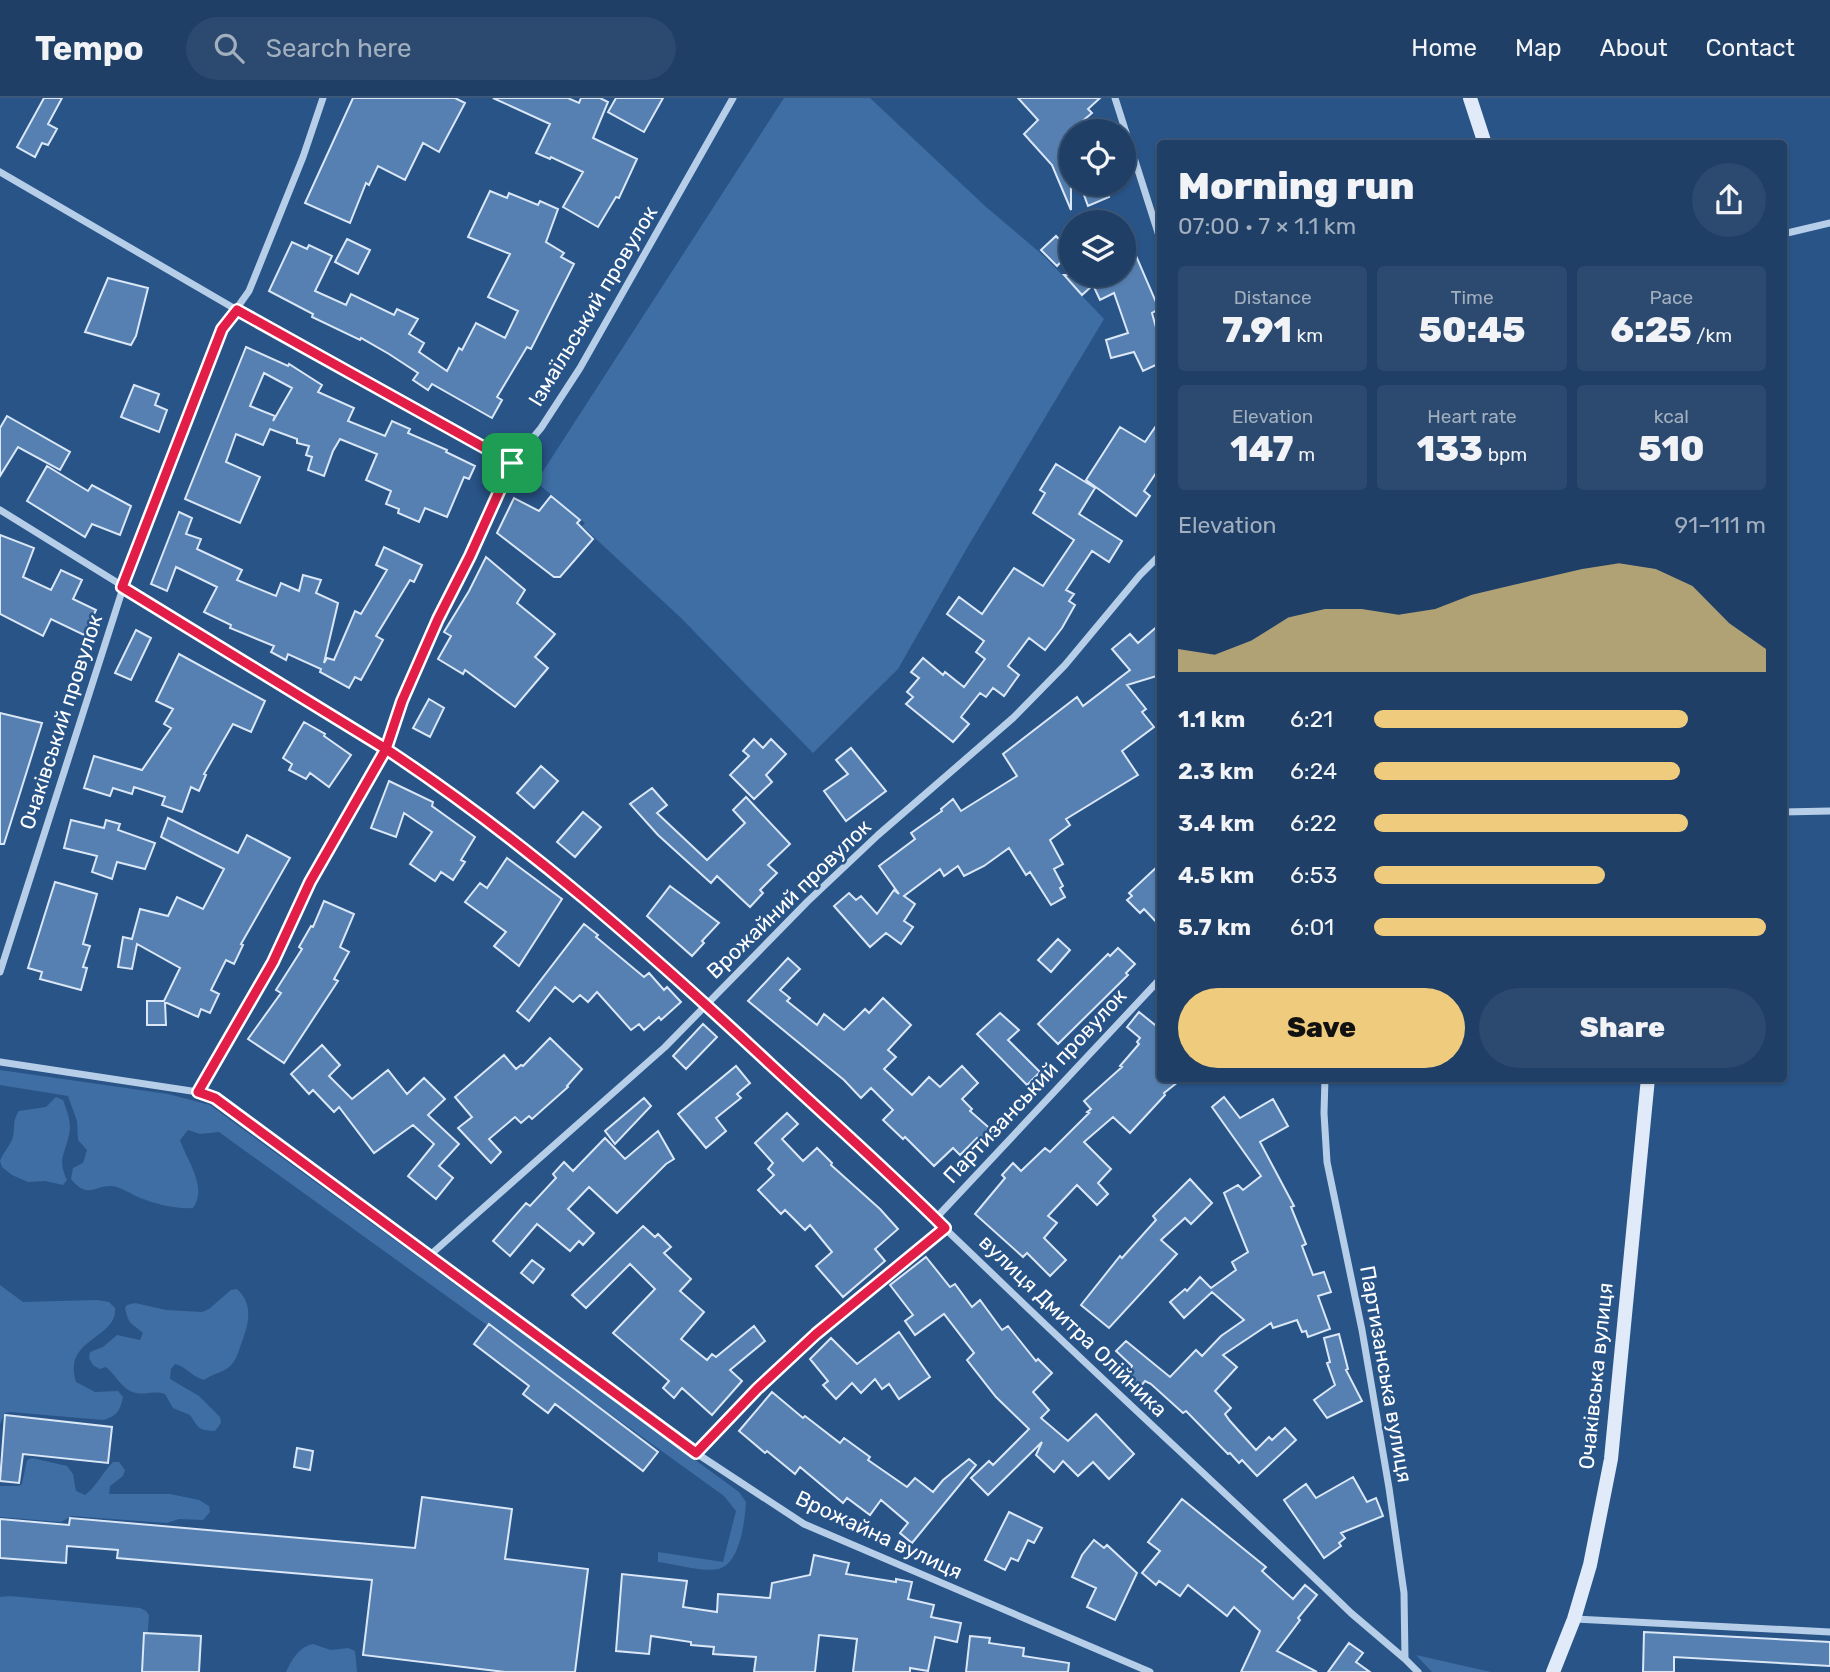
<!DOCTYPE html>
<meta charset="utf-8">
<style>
:root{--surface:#1f3f66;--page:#2c4a6f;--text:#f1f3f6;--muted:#a1afbf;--line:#3c587a;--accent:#efcc7d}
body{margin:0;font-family:Rubik,sans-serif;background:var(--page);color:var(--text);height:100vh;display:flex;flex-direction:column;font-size:26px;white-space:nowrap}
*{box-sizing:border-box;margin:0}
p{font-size:23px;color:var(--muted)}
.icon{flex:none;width:38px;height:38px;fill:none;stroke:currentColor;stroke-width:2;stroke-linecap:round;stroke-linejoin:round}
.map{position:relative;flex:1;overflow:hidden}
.side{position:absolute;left:1157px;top:42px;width:630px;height:942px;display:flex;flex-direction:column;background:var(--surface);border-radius:7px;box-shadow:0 2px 5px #0004,0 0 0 2px var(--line)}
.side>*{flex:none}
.buttons{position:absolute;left:1059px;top:21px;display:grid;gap:14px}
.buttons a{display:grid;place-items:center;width:77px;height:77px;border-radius:50%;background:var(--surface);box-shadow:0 2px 5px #0004,0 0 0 2px var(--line);font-size:35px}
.pin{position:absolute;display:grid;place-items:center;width:60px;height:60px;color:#fff;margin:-30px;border-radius:14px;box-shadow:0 4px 10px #0006}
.round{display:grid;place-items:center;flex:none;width:74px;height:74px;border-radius:37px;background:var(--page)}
.summary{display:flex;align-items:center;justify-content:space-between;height:119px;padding:0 21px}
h1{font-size:38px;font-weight:800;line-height:52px}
.figures{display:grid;grid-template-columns:repeat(3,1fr);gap:10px;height:119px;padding:7px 21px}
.figures div{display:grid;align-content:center;border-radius:7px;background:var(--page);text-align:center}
.figures b{font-size:35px;font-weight:800}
.figures small{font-size:19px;font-weight:400}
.figures p{font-size:19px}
.chart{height:196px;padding:14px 21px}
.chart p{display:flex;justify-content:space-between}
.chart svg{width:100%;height:126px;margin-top:7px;fill:var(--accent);opacity:.7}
.cta{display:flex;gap:14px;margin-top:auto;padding:14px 21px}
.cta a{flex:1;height:80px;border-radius:42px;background:var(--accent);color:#111;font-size:28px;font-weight:800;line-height:80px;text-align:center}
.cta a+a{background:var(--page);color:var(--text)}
ul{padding:0 21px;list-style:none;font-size:23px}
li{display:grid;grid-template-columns:112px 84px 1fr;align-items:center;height:52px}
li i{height:18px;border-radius:9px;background:var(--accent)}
header{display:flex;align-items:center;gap:42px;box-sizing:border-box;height:98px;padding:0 35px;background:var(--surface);border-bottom:2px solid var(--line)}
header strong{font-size:33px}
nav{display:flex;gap:38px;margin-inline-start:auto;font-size:24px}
.search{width:490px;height:63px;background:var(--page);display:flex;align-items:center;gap:18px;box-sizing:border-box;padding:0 24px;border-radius:38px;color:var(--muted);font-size:26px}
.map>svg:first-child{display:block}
</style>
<header>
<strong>Tempo</strong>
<div class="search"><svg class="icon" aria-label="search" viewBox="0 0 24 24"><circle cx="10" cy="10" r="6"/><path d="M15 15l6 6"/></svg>Search here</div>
<nav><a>Home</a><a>Map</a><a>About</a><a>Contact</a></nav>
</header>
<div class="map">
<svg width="1830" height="1574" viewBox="0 0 1830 1574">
<rect width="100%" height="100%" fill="#295488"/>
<path fill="#3e6ea4" d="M784,0h86l115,108 60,51 59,62 -137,229 -69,121 -85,84 -133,-136 -98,-91 3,-3 -49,-41z
M0,972l168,24 42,11 529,387 7,10c-1,18 -6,63 -28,67 -18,3 -42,-5 -60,-7v-10l65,10 13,-51 -12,-15 -505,-364 -19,2 -12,-4 -8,10c7,21 28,47 13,68 -19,1 -38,-4 -55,-11 -8,-4 -18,-10 -27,-11 -16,-1 -23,14 -40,-7l2,-11 10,-5 4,-13 -9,-10 -1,-19 -9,-25 -68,-11z
M56,999l7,3c4,11 9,23 6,35 -4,19 -12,24 -2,45l-4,5 -18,-4 -17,1 -16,-7 -10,-8 -2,-6c3,-8 9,-14 12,-21 4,-10 -1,-18 7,-29l27,-4z
M0,1187l23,17 74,-2 12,2 6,6c3,31 -53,30 -39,74l19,10 23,-1 5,6c-3,14 -6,19 -20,23l-93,-8 -5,1 -5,11z
M237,1191c18,17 11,37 3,58 -2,7 -5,15 -11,20 -7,6 -17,7 -25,13 -12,-3 -18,-14 -29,-16l-4,5 -1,10 29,17 21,21 1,6 -6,8c-18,-1 -16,-3 -25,-16l-17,-7 -8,-14c-11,-4 -19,1 -29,-1 -14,-3 -20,-18 -30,-26l-6,2 -7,-4 -4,-7 1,-6 13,-5 14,-12 23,5 3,-7c-12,-11 -14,-7 -18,-25l2,-3 8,-2 31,7 36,2 7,-3 22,-19z
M32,1360l35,8 6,8 3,17 9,4c11,-8 18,-23 28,-33h6l6,8 -2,6 -13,10 -1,8h61l29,6 10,6 1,6 -7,8 -24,-1 -12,4 -95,-7 -11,6 -61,-5v-31h19l3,-2 5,-24z
M10,1498l130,12 6,3 3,4 -4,57h-145v-75z
M313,1546l18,6 17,-2 7,3 2,21h-71c6,-13 13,-25 27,-28z
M1416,1557l75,17h-59z"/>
<path fill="#5680b1" stroke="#dae7f7" stroke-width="2" fill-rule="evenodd" d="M44,0h18l-14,26 9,5 -9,16 -6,-2 -7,14 -18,-10z
M353,0h102l10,5 -26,49 -16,-9 -18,37 -27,-14 -9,19 -3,-2 -16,40 -45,-20z
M493,0h75l11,5 2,-5h19l8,4 -15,36 44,21 -18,39 -3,-1 -18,30 -35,-20 20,-35 -32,-15 -1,2 -14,-6 14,-29z
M616,0h47l-19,34 -36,-20z
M1018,0h82l-12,11 4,4 -21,18v79l-19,-45 -28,-31 14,-14z
M1080,86h24l5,13 -21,9z
M490,93l17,7 2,-5 29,12 2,-4 18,8 -12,33 18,11 -3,4 13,7 -43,85 -4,-2 -30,50 5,3 -10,18 -60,-34 -4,6 -15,-10 5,-7 -29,-19 -28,-16 -1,2 -48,-23 1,-3 -44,-23 23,-49 15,7 2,-4 23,11 -17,35 31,14 5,-11 43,21 3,-6 21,10 -9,15 15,9 -5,9 28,19 12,-23 3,2 14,-27 29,15 13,-27 -30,-14 22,-43 -42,-17z
M1124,130l35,81 -7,4 8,29v21l-17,8 -9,-19 -23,6 -5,-18 22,-7 -14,-40 -14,7 -7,-15 -11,10 -18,-20h60z
M1056,138l15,15 -14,15 -16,-16z
M347,141l23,11 -12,24 -23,-12z
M108,180l40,10 -12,48 -5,9 -46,-13z
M246,249l42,19 1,-2 33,21 -4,7 36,16 -6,13 37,15 7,-15 18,8 -2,4 39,17 -1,2 29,14 -6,13 -5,-2 -17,40 -22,-9 -6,14 -21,-9 1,-4 -13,-5 5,-13 -25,-11 11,-26 -37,-15 -7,12 -9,25 -16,-6 4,-13 -6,-2 3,-9 -12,-3v-4l-27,-10 -7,16 -27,-11 -10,28 34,15 -20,46 -55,-24zM264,275l28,15 -19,33 2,-5 -25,-10z
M134,287l25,9 -4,11 12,5 -8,22 -38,-15z
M7,318l63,36 -10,18 -42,-23 -18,29v-48z
M1160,322v47l-16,24 6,5 -14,20 -50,-36 34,-53 25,15z
M1056,366l39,24 -16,26 43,27 -13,21 -17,-11 -26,39 8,4 -5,7 6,4 -13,23 -17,22 -16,-12 -21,28 11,9 -15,21 -11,-8 -7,9 -6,-4 -19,24 8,7 -16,18 -47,-38 7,-7 -6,-5 12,-14 -8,-6 12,-14 20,17 2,-3 19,15 21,-28 -9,-7 8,-11 -37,-27 12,-17 23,17 32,-46 29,18 31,-46 -41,-27 12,-20 -5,-3z
M47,368l41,25 4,-6 39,21 -11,29 -28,-11 -7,13 -58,-36z
M551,398l29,24 -3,3 16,16 -33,38h-6l-57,-44 17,-35 25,13z
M179,414l13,6 -6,16 15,5 -4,10 45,21 -5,10 39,16 5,-13 18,8 4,-16 18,5 -5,13 22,10 -14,60 3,-5 7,2 21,-49 6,3 26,-44 -11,-5 8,-18 38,18 -8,17 -4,-2 -34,56 7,4 -22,40 -6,-3 -6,11 -29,-16 1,-3 -33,-15 -2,6 -15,-8 3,-6 -44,-18 1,-3 -27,-13 13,-25 -41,-20 -9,24 -16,-7z
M0,437l34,13 -11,29 28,13 10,-20 21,10 -9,19 23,11 -12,25 -33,-16 -8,17 -43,-22z
M486,459l39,33 -8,13 38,31 -20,23 13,11 -33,39 -50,-37 -2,4 -25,-15 13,-23 -7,-4 25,-41z
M1160,526v51l-33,10 19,24 -4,3 12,15 -32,24 16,24 -72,44 4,6 -20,15 13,24 -9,5 9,17 -3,2 5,9 -14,8 -21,-33 -4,3 -17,-27 -25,18 -20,10 -6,-10 -14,10 -4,-7 -36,27 11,8 -11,17 9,6 -12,17 -15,-11 -16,14 -36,-41 15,-13 7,7 5,-4 16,18 17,-24 5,4 -20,-28 36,-27 -4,-6 31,-22 -1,-2 12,-10 8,12 56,-35 -14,-22 74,-57 6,9 47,-36 -18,-21 18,-15 8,9z
M136,532l15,8 -20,42 -16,-7z
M179,556l86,47 -14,31 -18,-8 -29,50 2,1 -7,16 -8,-4 -9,25 -20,-7 3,-8 -31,-10 -2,7 -19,-6 -3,8 -26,-8 10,-32 48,14 29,-42 -7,-4 9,-15 -17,-8z
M429,601l15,9 -14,29 -17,-9z
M0,615l42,10 -38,121h-4z
M304,624l21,12 -1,2 27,19 -22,32 -19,-14 -4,6 -17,-9 3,-6 -9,-6z
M754,641l9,9 8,-9 15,15 -20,21 6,7 -18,17 -24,-24 19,-19 -6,-5z
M851,650l35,43 -40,30 -22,-30 24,-17 -12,-14z
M541,668l17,15 -24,27 -17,-15z
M389,683l44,21 -1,4 43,31 -14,23 4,2 -12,18 -12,-8 -6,9 -25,-17 22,-32 -28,-19 -8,24 -25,-9z
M652,690l15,17 -10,8 50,47 38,-37 -12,-13 13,-13 44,47 -22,21 9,8 -17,17 3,3 -13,14 -33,-31 -6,7 -53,-48 -28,-31z
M583,714l18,15 -26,30 -18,-15z
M168,720l70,35 9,-18 43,23 -49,86 2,1 -9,19 -8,-4 -15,30 8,4 -9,19 -9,-4 -3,8 -33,-15 1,23h-19v-24h17l16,-33 -43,-24 -5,25 -14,-2 5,-30 9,2 8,-30 28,7 9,-19 26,12 21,-40 -63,-32z
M71,722l33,8 2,-8 14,4 -2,6 37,13 -10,26 -28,-7 -5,17 -20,-7 5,-16 -33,-8z
M507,760l55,41 -43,67 -25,-20 12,-14 -41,-30 15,-19 7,5z
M1160,766v62l-16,-17 -4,4 -13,-13 5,-4 -3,-3z
M55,784l42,12 -14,50 7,2 -7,21 4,1 -6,22 -41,-11 2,-7 -14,-4z
M670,788l49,37 -17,18 2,2 -12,13 -45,-40z
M324,803l30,13 -14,33 9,5 -15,27 4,2 -54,82 -36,-24 33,-46 -5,-3 26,-41 -3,-2 12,-21 2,1z
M584,826l14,11 -2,2 48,40 5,-4 15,17 3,-3 14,15 -20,18 -2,-3 -15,13 -5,-6 -8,6 -34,-38 -9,10 -8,-7 -7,7 -18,-15 -26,34 -12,-10z
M1058,841l12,11 -19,22 -13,-12z
M1118,850l17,16 -9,9 2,2 -70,69 -20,-20 70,-70 2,2z
M788,860l12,11 -20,21 10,8 -3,3 30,24 7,-11 20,16 21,-21 4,4 14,-15 28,27 -23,25 8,7 -12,12 28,26 17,-18 11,10 22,-21 16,17 -16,16 10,10 -2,2 25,22 -11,12 -7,-7 -17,17 -7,-7 -19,18 -29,-29 -2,2 -20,-19 10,-10 -22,-22 -10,10 -17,-18 -96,-79z
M1139,914l21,17v49h23l-19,15 1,2 -35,38 -17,-16 -29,25 27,27 -13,14 10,11 -11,11 -20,-20 -29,31 9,7 -13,15 22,22 -16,16 -23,-23 -4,4 -48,-43 30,-36 -3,-3 11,-12 8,8 24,-23 5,4 39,-39 -2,-1 4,-3 -7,-8 38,-34 -2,-1 19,-22 -2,-2 3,-4 -13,-11z
M1000,915l19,17 -11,10 32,32 -13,13 -50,-51z
M703,926l14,13 -31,32 -13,-13z
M550,940l32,31 -15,17 1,1 -36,32 -3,-3 -8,7 -6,-6 -26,22 12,13 -10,11 -33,-35 14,-11 -17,-20 49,-42 12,14 5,-4 2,1z
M322,947l18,20 -11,11 23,23 36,-29 19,24 17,-16 21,21 -17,16 31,29 -20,22 14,12 -17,21 -28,-23 26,-32 -21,-19 -39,28 -35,-46 -5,5 -21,-22 -4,4 -18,-20z
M736,968l14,17 -13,11 4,4 -25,20 10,13 -20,17 -28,-34z
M1224,999l16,21 33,-19 15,27 -28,16 34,64 -3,1 15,37 -4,2 11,29 11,-3 7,20 -13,4 12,33 -22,8 -2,-6 -4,1 -5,-12 -24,8 -2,-5 -48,32 14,12 -22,24 16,17 -6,6 5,7 26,29 13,-13 3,3 13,-12 11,12 -39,36 -15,-16 -3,3 -9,-10 -2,1 -42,-43 -3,2 -32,-29 -6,-3 -9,11 -14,-12 10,-14 -16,-15 10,-10 44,36 26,-27 6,6 19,-20 23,-16 -32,-28 -28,26 -14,-16 15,-13 2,2 13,-14 11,11 25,-18 -4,-8 16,-10 -24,-59 14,-8 5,5 18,-14 -49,-69z
M644,1000l7,8 -36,38 -10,-13z
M787,1015l11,11 -16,15 21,22 14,-13 15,15 -1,2 49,44 18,20 -23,20 10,12 -42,36 -27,-31 16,-14 -22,-27 -5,5 -20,-20 -4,4 -23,-24 16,-15 -6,-6 5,-6 -18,-20z
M658,1033l16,28 -8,5 -49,49 -28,-26 -21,22 26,24 -11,12 -4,-4 -9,10 -33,-27 -27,32 -17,-15 33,-38 4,3 26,-28 -3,-4 11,-12 9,9 32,-33 20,21z
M1190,1081l22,24 -21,21 -6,-6 -24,22 16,14 -68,74 -28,-23 39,-49 2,2 34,-38 -3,-4z
M643,1128l12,11 3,-3 13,13 -7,6 27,26 -11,12 24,21 -23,27 26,21 5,-6 4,3 38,-31 11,15 -35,29 12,11 -30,34 -30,-27 -8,10 -11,-10 6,-7 -56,-48 42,-44 -25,-25 -44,44 -14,-13z
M926,1159l24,30 5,-3 17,23 8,-7 22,30 6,-4 28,35 2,-2 14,14 -19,19 16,18 -8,8 27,23 28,-27 38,40 -25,25 -16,-17 -15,14 -15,-15 -9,11 -18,-17 6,-13 -54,53 -17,-17 18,-17 4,4 36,-36 -33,-32 -29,-37 7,-7 -30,-39 -29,21 -10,-14 8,-6 -23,-30z
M532,1162l12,9 -11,14 -12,-10z
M489,1226l169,128 -15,19 -88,-67 -7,9 -25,-19 6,-8 -55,-42z
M899,1234l31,45 -31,22 -10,-15 -7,5 -7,-10 -14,14 -9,-10 -16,16 -13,-14 5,-4 -18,-22 21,-21 26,26z
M1339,1236l9,35 -2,1 16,31 -35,17 -13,-18 21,-15 -8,-22 3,-1 -6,-24z
M772,1294l31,26 2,-2 35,27 4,-5 26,19 -2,3 39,27 8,-9 18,14 10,-12 26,-21 7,6 -64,78 -12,-10 8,-10 -27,-23 -11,15 -23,-17 -4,5 -43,-36 -5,7 -28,-23 -2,2 -26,-22z
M5,1317l107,12 -4,36 -85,-9 -4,29 -19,-2z
M297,1350l16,3 -3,19 -16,-3z
M1353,1379l14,25 9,-4 7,18 -42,17 4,5 -6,5 2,3 -17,12 -40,-58 22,-16 10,14z
M422,1399l90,12 -7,50 83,10 -13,103h-70l-142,-17 9,-75 -255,-22 1,-8 -51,-4 -1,17 -66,-5v-39l69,6 1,-7 345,30z
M1182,1401l84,68 -4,4 31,28 12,-14 12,10 -19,23 2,2 -23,31 40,21h-76l19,-41 -26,-24 -7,9 -39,-31 -8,11 -21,-15 -3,4 -14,-12 18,-22 -12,-9z
M1009,1414l33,16 -8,15 -6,-3 -10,21 -7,-3 -6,12 -20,-10z
M1094,1442l10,8 3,-3 30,28 -22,47 -28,-13 9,-19 -24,-11 10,-22z
M814,1457l35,8 -3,11 50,8v-3l16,3 -4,17 26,6 -3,12 30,6 -4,19 -22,-5 -7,34 -18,-3v4h-57l4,-33 -38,-4 -4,37h-61l2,-15 -43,-3 1,-7 -23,-2v-3l-40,-6 -2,18 -33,-3 6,-77 65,7 -4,26 34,5 1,-18 52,4 2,-15 38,-8z
M1644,1534l186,10v24l-156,-9v15h-31z
M144,1535l57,3 -2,36h-57z
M970,1538l20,2 -1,5 35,5 -1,8 46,7 -1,9h-102z
M1349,1545l14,10 -7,9 14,10h-42z"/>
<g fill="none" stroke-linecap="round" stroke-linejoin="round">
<path stroke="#b6cee8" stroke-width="7" d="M1115,0l45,141
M0,74l237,138 275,153
M1783,136l47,-11
M0,412l386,239c137,90 258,198 378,309 81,75 161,151 241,228 114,110 232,217 346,327l54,46
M1783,714l47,-1
M0,874l123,-384 99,-259 27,-38 54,-134 20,-59
M0,964l198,30 17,6 481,355 108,71 346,148
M1325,980l-1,35 3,49 35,168 27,158 15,105 1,66 13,13
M198,994l75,-130 37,-80 76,-133 16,-48 35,-82 33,-63 42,-93 29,-35 39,-60 153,-270
M936,1120l224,-239
M429,1158l236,-209 142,-145 71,-67 135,-117 52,-53 75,-90 20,-20
M696,1355l61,-64 59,-55 129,-106
M1575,1521l255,13"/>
<path stroke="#e0eaf8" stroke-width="14" d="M1470,0l15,46
M1553,1574l21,-53 16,-54 21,-106 37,-381"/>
</g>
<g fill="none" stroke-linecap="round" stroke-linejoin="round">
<g stroke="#fff" stroke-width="14">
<path id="route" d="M512,365l-275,-153 -15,19 -100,258 264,162 -76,133 -37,80 -75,130 17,6 481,355 61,-64 59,-55 129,-106c-56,-56 -116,-109 -174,-163 -122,-114 -246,-224 -385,-316l16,-48 36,-82 32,-63 42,-93"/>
</g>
<use href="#route" stroke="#e11d48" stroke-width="9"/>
</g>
<g text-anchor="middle" stroke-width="5" stroke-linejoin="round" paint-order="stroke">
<g font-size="21" fill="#fff" stroke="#295488">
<text transform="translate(593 208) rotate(-59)" y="7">Ізмаїльський провулок</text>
<text transform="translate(61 624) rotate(-72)" y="7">Очаківський провулок</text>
<text transform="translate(789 801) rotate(-44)" y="7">Врожайний провулок</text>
<text transform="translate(1035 988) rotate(-47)" y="7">Партизанський провулок</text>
<text transform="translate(1073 1228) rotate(44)" y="7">вулиця Дмитра Олійника</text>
<text transform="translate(1386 1276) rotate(80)" y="7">Партизанська вулиця</text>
<text transform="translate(1596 1278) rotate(-84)" y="7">Очаківська вулиця</text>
<text transform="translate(879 1437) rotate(25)" y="7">Врожайна вулиця</text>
</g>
</g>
</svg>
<div class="buttons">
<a><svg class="icon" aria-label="locate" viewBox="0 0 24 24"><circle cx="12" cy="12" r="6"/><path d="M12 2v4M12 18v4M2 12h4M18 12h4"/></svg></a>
<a><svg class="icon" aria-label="layers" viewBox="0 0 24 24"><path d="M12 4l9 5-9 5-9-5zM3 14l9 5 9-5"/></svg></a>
</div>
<div class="pin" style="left:512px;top:365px;background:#1e9e55"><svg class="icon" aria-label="arrive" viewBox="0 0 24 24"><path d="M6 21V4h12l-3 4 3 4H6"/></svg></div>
<section class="side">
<div class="summary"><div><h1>Morning run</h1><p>07:00 · 7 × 1.1 km</p></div><a class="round"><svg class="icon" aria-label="share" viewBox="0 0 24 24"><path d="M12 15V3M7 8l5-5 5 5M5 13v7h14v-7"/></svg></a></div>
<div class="figures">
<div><p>Distance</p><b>7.91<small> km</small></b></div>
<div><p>Time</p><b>50:45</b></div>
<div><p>Pace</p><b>6:25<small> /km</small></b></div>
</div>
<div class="figures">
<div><p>Elevation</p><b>147<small> m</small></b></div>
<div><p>Heart rate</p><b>133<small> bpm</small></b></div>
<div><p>kcal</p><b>510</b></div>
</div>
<div class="chart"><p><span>Elevation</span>91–111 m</p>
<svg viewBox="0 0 160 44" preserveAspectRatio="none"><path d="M0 44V36L10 38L20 33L30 25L40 22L50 22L60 24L70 22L80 17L90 14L100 11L110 8L120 6L130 8L140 14L150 27L160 36V44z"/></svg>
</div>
<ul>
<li><b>1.1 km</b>6:21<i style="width:80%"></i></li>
<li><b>2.3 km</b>6:24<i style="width:78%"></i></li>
<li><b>3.4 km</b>6:22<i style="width:80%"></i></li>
<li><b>4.5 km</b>6:53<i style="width:59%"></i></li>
<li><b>5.7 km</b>6:01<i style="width:100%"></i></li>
</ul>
<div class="cta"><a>Save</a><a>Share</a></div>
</section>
</div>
